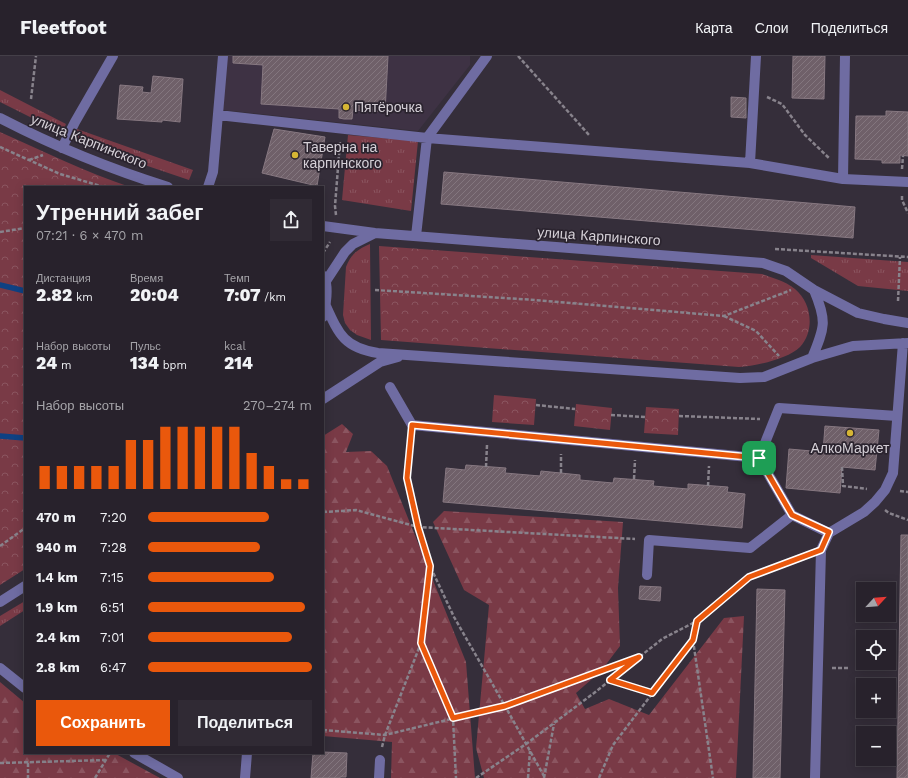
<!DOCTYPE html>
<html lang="ru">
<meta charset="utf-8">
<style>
:root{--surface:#28222c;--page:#302a34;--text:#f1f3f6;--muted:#a5a4a9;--line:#443f48;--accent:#ea580c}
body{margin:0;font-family:"Work Sans",sans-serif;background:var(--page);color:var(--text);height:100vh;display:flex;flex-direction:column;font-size:15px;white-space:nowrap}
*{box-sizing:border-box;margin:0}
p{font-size:13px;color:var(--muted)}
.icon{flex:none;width:22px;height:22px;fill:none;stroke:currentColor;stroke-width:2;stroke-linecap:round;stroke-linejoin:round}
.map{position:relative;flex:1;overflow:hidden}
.panel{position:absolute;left:24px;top:130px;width:300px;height:568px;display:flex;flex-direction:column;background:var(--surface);border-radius:0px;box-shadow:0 2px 10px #0003,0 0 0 1px var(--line)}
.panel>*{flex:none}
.needle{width:26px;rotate:64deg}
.tools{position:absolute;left:856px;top:526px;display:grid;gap:8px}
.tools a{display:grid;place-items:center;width:40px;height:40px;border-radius:0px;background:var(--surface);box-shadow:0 2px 10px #0003,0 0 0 1px var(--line);font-size:20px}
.pin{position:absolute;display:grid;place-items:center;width:34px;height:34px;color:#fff;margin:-17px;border-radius:8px;box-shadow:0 2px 6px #0006}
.round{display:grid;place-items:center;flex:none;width:42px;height:42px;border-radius:0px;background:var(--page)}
.head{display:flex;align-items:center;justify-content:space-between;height:68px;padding:0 12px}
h1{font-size:22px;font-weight:800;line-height:30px}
.metrics{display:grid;grid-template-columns:repeat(3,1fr);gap:6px;height:68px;padding:4px 12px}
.metrics div{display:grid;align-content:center}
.metrics b{font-size:17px;font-weight:800}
.metrics small{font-size:11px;font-weight:400}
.metrics p{font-size:11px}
.chart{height:112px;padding:8px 12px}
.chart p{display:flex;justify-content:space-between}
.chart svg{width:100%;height:72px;margin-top:4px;stroke:var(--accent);stroke-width:6}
.button{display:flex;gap:8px;margin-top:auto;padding:8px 12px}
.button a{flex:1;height:46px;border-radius:0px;background:var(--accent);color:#fff;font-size:16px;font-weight:800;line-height:46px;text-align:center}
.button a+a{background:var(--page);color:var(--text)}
ul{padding:0 12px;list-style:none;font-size:13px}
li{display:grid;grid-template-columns:64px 48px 1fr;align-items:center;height:30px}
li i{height:10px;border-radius:5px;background:var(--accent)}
header{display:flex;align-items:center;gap:24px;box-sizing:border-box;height:56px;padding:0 20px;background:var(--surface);border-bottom:1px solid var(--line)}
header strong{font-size:19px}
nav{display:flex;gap:22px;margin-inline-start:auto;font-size:14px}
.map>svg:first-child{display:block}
</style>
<header>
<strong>Fleetfoot</strong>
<nav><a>Карта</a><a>Слои</a><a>Поделиться</a></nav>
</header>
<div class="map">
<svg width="908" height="722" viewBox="0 0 908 722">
<defs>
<pattern id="grass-tufts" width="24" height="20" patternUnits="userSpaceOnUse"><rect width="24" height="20" fill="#793a46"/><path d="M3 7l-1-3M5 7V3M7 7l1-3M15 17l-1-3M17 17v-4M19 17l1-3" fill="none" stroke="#8b5560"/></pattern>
<pattern id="forest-firs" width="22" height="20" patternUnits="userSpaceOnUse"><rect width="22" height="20" fill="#793a46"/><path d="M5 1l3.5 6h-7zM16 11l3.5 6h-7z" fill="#8b5560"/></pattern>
<pattern id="park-crowns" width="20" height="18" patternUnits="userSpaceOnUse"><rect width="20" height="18" fill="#793a46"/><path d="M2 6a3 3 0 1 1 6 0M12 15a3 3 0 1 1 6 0" fill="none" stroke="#8b5560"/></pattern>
<pattern id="building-hatch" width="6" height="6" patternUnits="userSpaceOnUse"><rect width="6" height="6" fill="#6f6069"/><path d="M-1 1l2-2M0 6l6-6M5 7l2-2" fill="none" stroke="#83767e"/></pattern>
</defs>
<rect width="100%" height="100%" fill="#352e3a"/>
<path fill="#3e3244" d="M226,0h244v9l-52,66 -195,-21z"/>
<path fill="url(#grass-tufts)" d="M0,34l66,34 -4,9 -62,-31z
M77,73l116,41 -4,10 -71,-24 -45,-18z
M348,79l70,6 -7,70 -69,-11z
M370,188l1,96 -14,-5 -7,-5 -5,-7 -2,-8 3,-48c5,-13 12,-18 24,-23z
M811,199l97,7v29l-50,-5 -47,-28z
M25,545v9l-25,16v-10z"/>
<path fill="url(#forest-firs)" d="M342,368l11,10 -7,18 25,-1 16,15 79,196 9,116h-84l1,-36 -69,-6v-300z
M444,455l179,11 -5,66 2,58 -19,25 -25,22 9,16 24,-10 40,16 75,-97 20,-2 -8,162h-252l-8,-30 13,-143 -25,-15 -31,-68z
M0,626l25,21v50h89l46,25h-160z"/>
<path fill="url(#park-crowns)" d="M0,76c43,19 85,40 130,55h-105v382l-25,16z
M379,190l383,28c11,4 23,7 33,15 17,14 20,42 5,58 -12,12 -44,19 -61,20l-358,-27z
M494,339l42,4 -2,26 -42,-3z
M576,348l36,4 -2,22 -36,-4z
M646,351l33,2 -1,26 -34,-2z"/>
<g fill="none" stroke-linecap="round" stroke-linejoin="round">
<path stroke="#0e4183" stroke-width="5.5" d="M0,229l25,6
M0,380l25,2"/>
</g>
<path fill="url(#building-hatch)" stroke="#877881" d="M233,0h155l-3,56 -32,-2 -1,9h-8l-5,-1v-9l-78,-5 2,-39 -30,-2z
M793,0h32l-1,43 -32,-1z
M153,20l30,3 -3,43 -18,-2v2l-45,-3 3,-34 23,2 -1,5 9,1z
M731,41l15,1v20l-15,-1z
M886,55l22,1v44l-8,-1v8h-18v-3l-27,-1 1,-43h30z
M274,73l51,8 -8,49 -55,-13z
M444,116l411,35 -2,31 -412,-34z
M825,370l54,4 -4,40 -33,-3 -2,26 -54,-5 3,-39 34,3z
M466,409l40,3 -1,5 35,3 1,-5 39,4v5l33,3 1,-5 40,3 -1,5 35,3v-5l40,3 -1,5 18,2 -3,34 -299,-26 3,-34 19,2z
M901,479h7v243h-11z
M640,530l21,1 -1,14 -21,-2z
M757,533l28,1 -5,188h-27z
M323,696l24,1 -1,24h-6v1h-29l2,-25z"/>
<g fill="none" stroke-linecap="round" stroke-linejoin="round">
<path stroke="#88838c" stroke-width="2.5" stroke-dasharray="4 2" stroke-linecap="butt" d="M518,0l72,80
M767,41l15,7 23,31 25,24
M31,43l5,-43
M0,91l60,27 44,13
M29,104l14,-5
M902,113l1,-13
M902,140v4l6,13
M336,159l-1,-9 5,-64
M0,176l25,-4
M775,193l133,8
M323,197l7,-11
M375,234l160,10 189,16 67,-26
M898,245l2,-44
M724,260l32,15 23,25
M536,349l39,4
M611,359l34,2
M679,360l81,3
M411,383l-4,39 11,49 12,39 24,51 51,89 40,72
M486,411l1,-22
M842,411l1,19 24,3
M561,417v-19
M634,423l1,-19
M708,430l1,-20
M900,435l8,1
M885,454l4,3 19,7
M323,456l33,-2 62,17 217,12
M0,490l25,-18
M430,511l-9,76 32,75 3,60
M693,584l20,138
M832,612h18
M611,624l41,13
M323,674l62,5 120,-29 131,-48
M382,691l3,-12 36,-92
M0,707l106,-3
M28,707v15
M95,722l15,-25
M476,722l50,-34 68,-51 68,-54 35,-18 52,-44 58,-21
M528,722l2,-27
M544,722l10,-54
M599,722l14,-33 80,-105 4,-19"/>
<path stroke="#6f6ca2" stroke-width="10" d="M845,0l-2,123 65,3
M218,59l209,23 323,25 93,16
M0,62c54,28 110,51 168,69
M62,92l13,-26 38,-66
M750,107l6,-107
M208,131l5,-15 10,-116
M323,170l52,7 388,30 23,8 28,19 44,23 26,6 24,4
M416,180l11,-98 60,-82
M326,225l19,-29 8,-8 22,-11
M326,250c13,29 19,42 52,47l362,25 24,-1 48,-19 41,-12 55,-3
M323,261c3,-12 6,-29 1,-41
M812,302c13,-31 15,-37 2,-68
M390,331l22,38 347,33 33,57 37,18
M323,343l57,-37 18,-5
M759,402l20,-50 118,8
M647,519l2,-35 101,8 42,-33
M0,546l25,-16
M0,612l25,20
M134,697l44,25
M245,722l2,-25
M379,722l1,-18
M815,722l6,-228 8,-17 35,-21 11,-10 10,-12 8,-17 10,-130"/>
</g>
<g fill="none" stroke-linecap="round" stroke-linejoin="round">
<g stroke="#fff" stroke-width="8">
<path id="route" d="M412,369l347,33 33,57 37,17 -8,18 -72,27 -52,44 -4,19 -41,53 -42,-13 29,-23 -134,49 -52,12 -32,-75 9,-77 -12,-39 -11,-49z"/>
</g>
<use href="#route" stroke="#ea580c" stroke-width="5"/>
</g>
<g fill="#d5b534" stroke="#2b242f" stroke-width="1.5">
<circle cx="346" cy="51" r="4"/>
<circle cx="295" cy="99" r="4"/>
<circle cx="850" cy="377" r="4"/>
</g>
<g text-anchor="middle" stroke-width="3.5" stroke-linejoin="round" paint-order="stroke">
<g font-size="14" fill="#d5d0d7" stroke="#2b242f" text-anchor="start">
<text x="354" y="56">Пятёрочка</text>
<text x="303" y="96">Таверна на<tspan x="303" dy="16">карпинского</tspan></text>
<text x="850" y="397" text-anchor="middle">АлкоМаркет</text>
</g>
<g font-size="14" fill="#d5d0d7" stroke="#2b242f">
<text transform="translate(89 85) rotate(22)" y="5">улица Карпинского</text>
<text transform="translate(599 180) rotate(4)" y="5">улица Карпинского</text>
</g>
</g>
</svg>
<div class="tools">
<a><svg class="needle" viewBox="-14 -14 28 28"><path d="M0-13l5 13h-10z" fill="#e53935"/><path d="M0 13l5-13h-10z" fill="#a5a4a9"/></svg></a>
<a><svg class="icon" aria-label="locate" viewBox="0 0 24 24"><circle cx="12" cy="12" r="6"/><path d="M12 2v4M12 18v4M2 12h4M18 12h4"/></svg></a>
<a>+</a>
<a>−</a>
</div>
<div class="pin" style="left:759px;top:402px;background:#1e9e55"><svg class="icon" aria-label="arrive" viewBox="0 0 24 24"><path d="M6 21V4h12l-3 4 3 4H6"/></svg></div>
<section class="panel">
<div class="head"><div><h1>Утренний забег</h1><p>07:21 · 6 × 470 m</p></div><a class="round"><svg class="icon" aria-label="share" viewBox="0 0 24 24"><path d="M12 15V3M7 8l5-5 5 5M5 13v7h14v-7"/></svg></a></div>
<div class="metrics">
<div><p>Дистанция</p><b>2.82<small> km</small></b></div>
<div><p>Время</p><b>20:04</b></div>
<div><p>Темп</p><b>7:07<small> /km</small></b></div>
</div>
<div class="metrics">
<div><p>Набор высоты</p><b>24<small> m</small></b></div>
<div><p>Пульс</p><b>134<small> bpm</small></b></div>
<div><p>kcal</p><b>214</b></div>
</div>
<div class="chart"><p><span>Набор высоты</span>270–274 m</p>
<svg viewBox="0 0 160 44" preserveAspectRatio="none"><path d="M5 44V30M15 44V30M25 44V30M35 44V30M45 44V30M55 44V14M65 44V14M75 44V6M85 44V6M95 44V6M105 44V6M115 44V6M125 44V22M135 44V30M145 44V38M155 44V38"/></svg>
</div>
<ul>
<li><b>470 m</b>7:20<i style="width:74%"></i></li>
<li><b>940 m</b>7:28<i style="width:68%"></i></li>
<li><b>1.4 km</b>7:15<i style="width:77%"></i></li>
<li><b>1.9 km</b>6:51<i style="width:96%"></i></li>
<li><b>2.4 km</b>7:01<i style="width:88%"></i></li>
<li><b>2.8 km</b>6:47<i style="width:100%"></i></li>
</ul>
<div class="button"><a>Сохранить</a><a>Поделиться</a></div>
</section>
</div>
